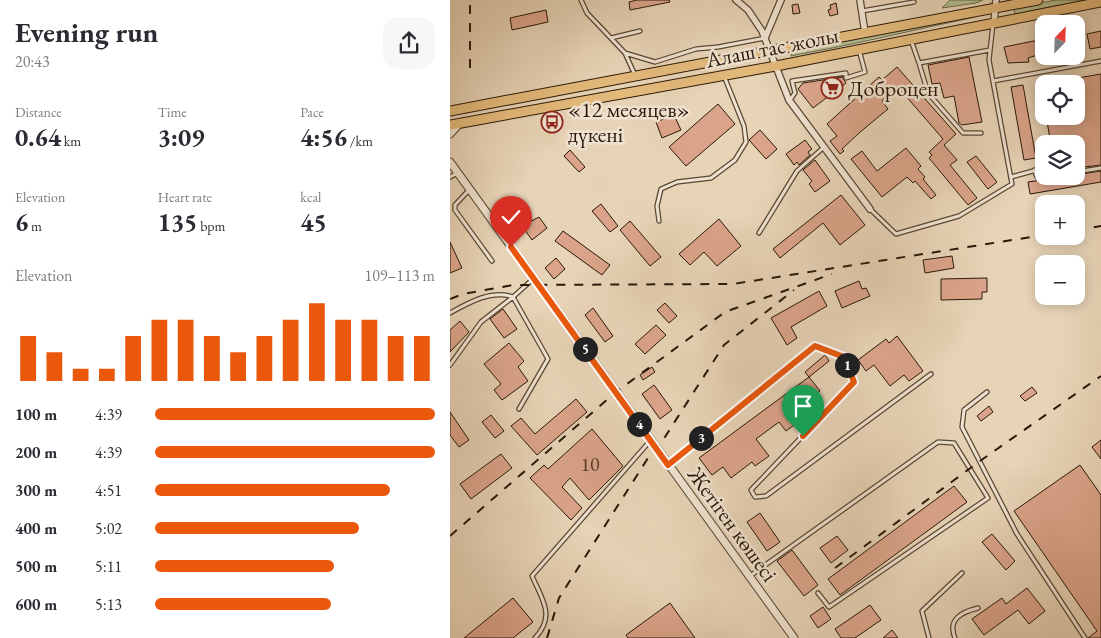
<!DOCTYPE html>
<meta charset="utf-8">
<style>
:root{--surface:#fff;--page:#f7f7f7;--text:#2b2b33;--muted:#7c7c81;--accent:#ea580c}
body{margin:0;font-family:"EB Garamond",serif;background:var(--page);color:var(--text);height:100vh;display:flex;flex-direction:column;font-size:19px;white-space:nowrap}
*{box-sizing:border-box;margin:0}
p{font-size:16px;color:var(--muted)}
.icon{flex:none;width:28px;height:28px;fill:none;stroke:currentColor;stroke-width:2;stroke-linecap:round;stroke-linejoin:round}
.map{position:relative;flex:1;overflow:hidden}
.panel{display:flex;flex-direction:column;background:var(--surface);width:450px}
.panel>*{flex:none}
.needle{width:32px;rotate:23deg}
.fabs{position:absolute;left:585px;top:15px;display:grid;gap:10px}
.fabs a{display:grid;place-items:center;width:50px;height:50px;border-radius:10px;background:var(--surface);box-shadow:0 2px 12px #0003;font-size:25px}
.pin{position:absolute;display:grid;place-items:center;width:42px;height:42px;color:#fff;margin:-51px -21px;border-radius:50% 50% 50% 0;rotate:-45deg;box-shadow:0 0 5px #0007}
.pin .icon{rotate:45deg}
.km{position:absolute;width:25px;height:25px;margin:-12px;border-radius:50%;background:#222;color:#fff;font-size:14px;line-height:25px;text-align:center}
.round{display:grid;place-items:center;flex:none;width:52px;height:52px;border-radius:15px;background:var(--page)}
.summary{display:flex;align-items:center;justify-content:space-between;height:85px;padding:0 15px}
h1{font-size:28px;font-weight:700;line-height:38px}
.figures{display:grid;grid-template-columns:repeat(3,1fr);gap:8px;height:85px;padding:5px 15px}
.figures div{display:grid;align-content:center}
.figures b{font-size:25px;font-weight:700}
.figures small{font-size:14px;font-weight:400}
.figures p{font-size:14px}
.chart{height:140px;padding:10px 15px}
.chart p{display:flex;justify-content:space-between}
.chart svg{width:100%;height:90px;margin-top:5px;stroke:var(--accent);stroke-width:6}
ul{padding:0 15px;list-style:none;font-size:16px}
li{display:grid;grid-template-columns:80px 60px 1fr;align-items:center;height:38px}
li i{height:12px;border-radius:6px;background:var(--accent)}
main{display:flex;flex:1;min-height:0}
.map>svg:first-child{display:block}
</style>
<main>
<section class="panel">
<div class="summary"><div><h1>Evening run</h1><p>20:43</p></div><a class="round"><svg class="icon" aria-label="share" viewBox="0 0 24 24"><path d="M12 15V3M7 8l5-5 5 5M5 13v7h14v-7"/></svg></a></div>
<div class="figures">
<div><p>Distance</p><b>0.64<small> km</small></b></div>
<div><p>Time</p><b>3:09</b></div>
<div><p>Pace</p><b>4:56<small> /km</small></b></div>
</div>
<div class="figures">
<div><p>Elevation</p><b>6<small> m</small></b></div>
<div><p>Heart rate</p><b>135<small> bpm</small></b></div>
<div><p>kcal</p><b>45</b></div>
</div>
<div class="chart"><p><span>Elevation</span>109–113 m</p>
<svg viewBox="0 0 160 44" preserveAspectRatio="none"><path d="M5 44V22M15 44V30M25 44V38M35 44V38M45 44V22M55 44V14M65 44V14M75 44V22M85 44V30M95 44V22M105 44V14M115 44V6M125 44V14M135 44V14M145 44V22M155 44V22"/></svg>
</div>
<ul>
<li><b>100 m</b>4:39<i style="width:100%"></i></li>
<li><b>200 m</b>4:39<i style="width:100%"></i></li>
<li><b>300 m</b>4:51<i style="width:84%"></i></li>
<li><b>400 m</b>5:02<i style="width:73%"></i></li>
<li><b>500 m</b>5:11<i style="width:64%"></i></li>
<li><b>600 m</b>5:13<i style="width:63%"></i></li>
</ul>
</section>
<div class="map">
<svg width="651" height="638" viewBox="0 0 651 638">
<rect width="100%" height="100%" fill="#e7d3b6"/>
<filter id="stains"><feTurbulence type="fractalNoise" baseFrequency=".004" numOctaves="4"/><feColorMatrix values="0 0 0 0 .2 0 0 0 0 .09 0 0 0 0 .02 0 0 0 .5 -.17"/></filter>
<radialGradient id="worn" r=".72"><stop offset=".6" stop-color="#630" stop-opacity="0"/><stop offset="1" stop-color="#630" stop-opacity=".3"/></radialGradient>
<path fill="#b2bd91" stroke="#6e6a4c" d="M500,0h33l-7,3 -34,5z
M606,0h29l-70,14 -1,-6z
M526,15l-1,2c-62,13 -122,28 -184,39l1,-5z"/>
<path fill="#dba48a" stroke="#2a1808" d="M187,0h32l1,2 -40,8 -1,-8z
M386,3l2,11 -8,2 -2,-6 3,-1 -1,-4z
M348,4l2,9 -7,1 -1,-9z
M96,10l2,12 -36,8 -2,-12z
M651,31v16l-11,2 -3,-15z
M594,39v14l-16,5 1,4 -21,1 -4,-16z
M519,57l13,65 -20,3 -3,-2 -5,-27 -10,2 -4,-15 -8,1 -4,-19z
M447,67l59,67 -12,11 13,15 -7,5 27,33 -9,7 -39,-47 3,-3 -3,-3 14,-13 -45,-52 -16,14 6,8 -29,24 -17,16 2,2 -4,3 -10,-13 7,-5 -10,-12 52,-47 3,3z
M651,74v91l-25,3v-24h-25l-5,-28h30v-32h-16v-3z
M392,77l4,6 -33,25 -15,-19 5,-6z
M573,85l13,73 -12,2 -13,-73z
M268,104l17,20 -49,42 -17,-19z
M224,115l7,15 -19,8 -6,-16z
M310,130l17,19 -11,10 -17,-19z
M355,140l7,9 -4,3 2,3 -11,10 -2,-3 -3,3 -8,-11z
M456,148l15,18 -3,3 7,8 -2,2 13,16 -5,4 -16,-18 -2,2 -6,-6 -25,20 -31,-38 11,-8 15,20z
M120,150l15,17 -6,5 -15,-16z
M526,156l21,26 -9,7 -21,-27z
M365,160l15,21 -15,11 -6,-8 3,-3 -9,-11z
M651,171v11l-71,12 -2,-12z
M391,195l24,30 -25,20 -17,-22 -43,35 -7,-9z
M151,204l17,22 -8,6 -18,-21z
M89,217l8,11 -15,12 -10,-14z
M269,219l22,27 -24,20 -13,-14 -14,13 -11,-11z
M180,221l31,36 -11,9 -30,-36z
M113,231l47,34 -8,10 -47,-34z
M0,242l12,26 -12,5z
M502,256l2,12 -29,5 -2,-13z
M106,258l9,11 -11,10 -9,-11z
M537,278v14h-5v7l-41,1v-21z
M409,281l3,8 4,-1 4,8 -28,12 -7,-17z
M369,291l8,15 -36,21 6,11 -10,7 -16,-27z
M215,303l12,13 -8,7 -12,-13z
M143,308l20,28 -8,6 -20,-27z
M53,309l14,20 -13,9 -14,-19z
M10,321l9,11 -19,20v-22z
M206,325l10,10 -21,19 -10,-10z
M447,336l26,35 -14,10 -5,-6 -14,11 -16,-21 -8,6 -8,-11 28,-21 3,4z
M59,343l15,18 -6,6 10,14 -26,19 -8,-10 7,-6 -17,-20z
M375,355l4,6 -20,16 -4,-5z
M202,367l3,5 -12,8 -3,-5z
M359,377l11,14 -26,20 7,9 -15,11 -7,-9 -23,17 13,17 -14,10 -3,-4 -21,16 -8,-11 -11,8 -13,-17z
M204,385l18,25 -12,9 -18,-25z
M582,387l5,6 -12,8 -5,-5z
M126,399l11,13 -50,43 -26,-29 10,-8 14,16z
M539,406l4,6 -12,9 -4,-5z
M0,412l19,28 -10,7 -9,-12z
M41,415l13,16 -9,7 -13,-16z
M142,429l31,37 -34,34 -19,-22 -8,9 20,21 -11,12 -41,-42 14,-13 4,4z
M651,440v19l-9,-12z
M51,454l11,14 -41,31 -11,-15z
M630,465l21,30v143h-13l9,-7 -83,-120z
M504,486l13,16 -127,93 -12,-16z
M310,513l20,29 -13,9 -20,-29z
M542,534l23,27 -9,9 -24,-28z
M387,536l11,14 -17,13 -11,-15z
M342,550l26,35 -14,11 -27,-35z
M577,588l18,23 -16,13 -11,-14 -34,25 -12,-16 30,-21 4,6z
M63,598l20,24 -20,16h-49z
M220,603l25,35h-67l-2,-3z
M420,605l11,15 -26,18h-14l-6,-9z
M373,607l8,12 -13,9 -8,-12z
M442,630l6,8h-15z"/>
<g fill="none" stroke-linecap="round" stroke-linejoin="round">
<g stroke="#594734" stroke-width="5.5">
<path id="service" d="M131,0l6,13 38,40 10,22
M412,11l52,-9
M161,38l29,-7
M461,40l8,23
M175,53l30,9 41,-13 22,-2 47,-9
M543,81l108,-20
M340,100l5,-7 -3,-12 54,-8v5l19,-6 -6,-22
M531,133h-18l-35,-40 -9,-30 71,-13
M584,170l3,7 7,-1
M626,172l25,-4
M0,177l8,-4
M561,177l33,-9
M19,190l-14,15v5l37,51
M420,209l26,25 63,-18 53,-32 -23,-124 4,-36
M209,221l-2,-15 4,-17 16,-7 34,-4 24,-18 11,-18 -2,-16 -20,-50
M309,233l38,-62 27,-24
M0,313c18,-10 42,-24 63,-16l-32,25 -31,43
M537,392l-23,18 -2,17 55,107 68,104
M69,409l29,-50 -35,-62 20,-18
M219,464l146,-119 29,12 10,25 -103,108 4,7 11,-1 165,-122
M300,576l188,-134 16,1 34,55 -159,109 -11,-14
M85,638c21,-22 7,-39 -3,-62l118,-135
M479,638l-7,-27 40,-38
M505,638c-8,-19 7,-26 23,-30"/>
</g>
<g stroke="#594734" stroke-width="8">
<path id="minor" d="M286,0l12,10 14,21 27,69 81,109
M410,0l5,33
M544,23l2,-23
M315,38l16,-38"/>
</g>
<g stroke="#594734" stroke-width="9">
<path id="tertiary" d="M0,134l10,-11
M0,162l344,476"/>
</g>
<g stroke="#2a1808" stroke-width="11">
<path id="primary" d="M0,111l588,-111
M0,125l326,-59 325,-64"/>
</g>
<use href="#service" stroke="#efe2d0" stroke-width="3"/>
<use href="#minor" stroke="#efe2d0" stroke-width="5.5"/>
<use href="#tertiary" stroke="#efe2d0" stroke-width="7"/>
<use href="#primary" stroke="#e4ba7b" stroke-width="9"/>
<path stroke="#2a1808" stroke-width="2" stroke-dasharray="9 9" stroke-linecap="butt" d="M20,68v-68
M626,230l25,-4
M0,299l13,-5 50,-9 220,-1 311,-49
M0,536l166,-144 109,-80 107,-38
M385,568l145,-107 121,-85
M97,638l12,-40 96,-151 8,-7 61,-95 70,-55"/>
</g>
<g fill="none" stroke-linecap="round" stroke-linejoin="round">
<g stroke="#fff" stroke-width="10">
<path id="route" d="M61,247l157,218 147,-119 29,11 10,25 -51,54"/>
</g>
<use href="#route" stroke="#ea580c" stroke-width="6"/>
</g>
<defs>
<g id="supermarket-ring" transform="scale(1.125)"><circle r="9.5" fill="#efe2d0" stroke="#8f2418" stroke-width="1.5"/><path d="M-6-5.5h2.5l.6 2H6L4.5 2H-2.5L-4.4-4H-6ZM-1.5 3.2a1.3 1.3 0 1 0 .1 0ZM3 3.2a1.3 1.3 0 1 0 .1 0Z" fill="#8f2418"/></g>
<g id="bus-ring" transform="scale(1.125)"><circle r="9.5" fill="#efe2d0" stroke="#8f2418" stroke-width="1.5"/><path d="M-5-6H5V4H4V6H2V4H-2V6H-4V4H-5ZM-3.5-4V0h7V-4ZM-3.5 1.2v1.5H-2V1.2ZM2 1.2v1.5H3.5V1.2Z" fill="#8f2418"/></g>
</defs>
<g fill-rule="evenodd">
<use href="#supermarket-ring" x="382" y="88"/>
<use href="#bus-ring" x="102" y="122"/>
</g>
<g text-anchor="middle" stroke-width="5" stroke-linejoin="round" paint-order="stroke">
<g font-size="20" fill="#563b28">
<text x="140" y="471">10</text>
</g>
<g font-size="22" fill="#2a1808" stroke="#efe2d0">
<text transform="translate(322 47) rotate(-11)" y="8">Алаш тас жолы</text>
<text transform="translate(283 524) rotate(54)" y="8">Жетіген көшесі</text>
</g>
<g font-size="22" fill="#2a1808" stroke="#efe2d0" text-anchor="start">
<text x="398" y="96">Доброцен</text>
<text x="118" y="117">«12 месяцев»<tspan x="118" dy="25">дүкені</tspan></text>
</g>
</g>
<rect width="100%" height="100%" filter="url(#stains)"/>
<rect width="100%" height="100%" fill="url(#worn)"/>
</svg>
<div class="fabs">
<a><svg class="needle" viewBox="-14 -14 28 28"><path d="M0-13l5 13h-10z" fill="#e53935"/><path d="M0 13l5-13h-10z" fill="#7c7c81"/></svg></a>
<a><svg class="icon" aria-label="locate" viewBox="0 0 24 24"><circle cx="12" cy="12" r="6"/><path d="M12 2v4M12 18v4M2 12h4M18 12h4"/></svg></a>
<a><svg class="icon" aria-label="layers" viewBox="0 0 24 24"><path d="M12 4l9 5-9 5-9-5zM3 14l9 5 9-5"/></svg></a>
<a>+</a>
<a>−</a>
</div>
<div class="pin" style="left:353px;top:436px;background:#1e9e55"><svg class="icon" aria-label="arrive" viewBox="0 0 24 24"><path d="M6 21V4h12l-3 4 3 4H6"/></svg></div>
<div class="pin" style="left:61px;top:247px;background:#d93025"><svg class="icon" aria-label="check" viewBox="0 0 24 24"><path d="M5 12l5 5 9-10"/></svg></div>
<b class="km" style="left:397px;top:365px">1</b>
<b class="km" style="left:251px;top:438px">3</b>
<b class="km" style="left:189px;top:424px">4</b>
<b class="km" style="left:135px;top:349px">5</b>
</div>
</main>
